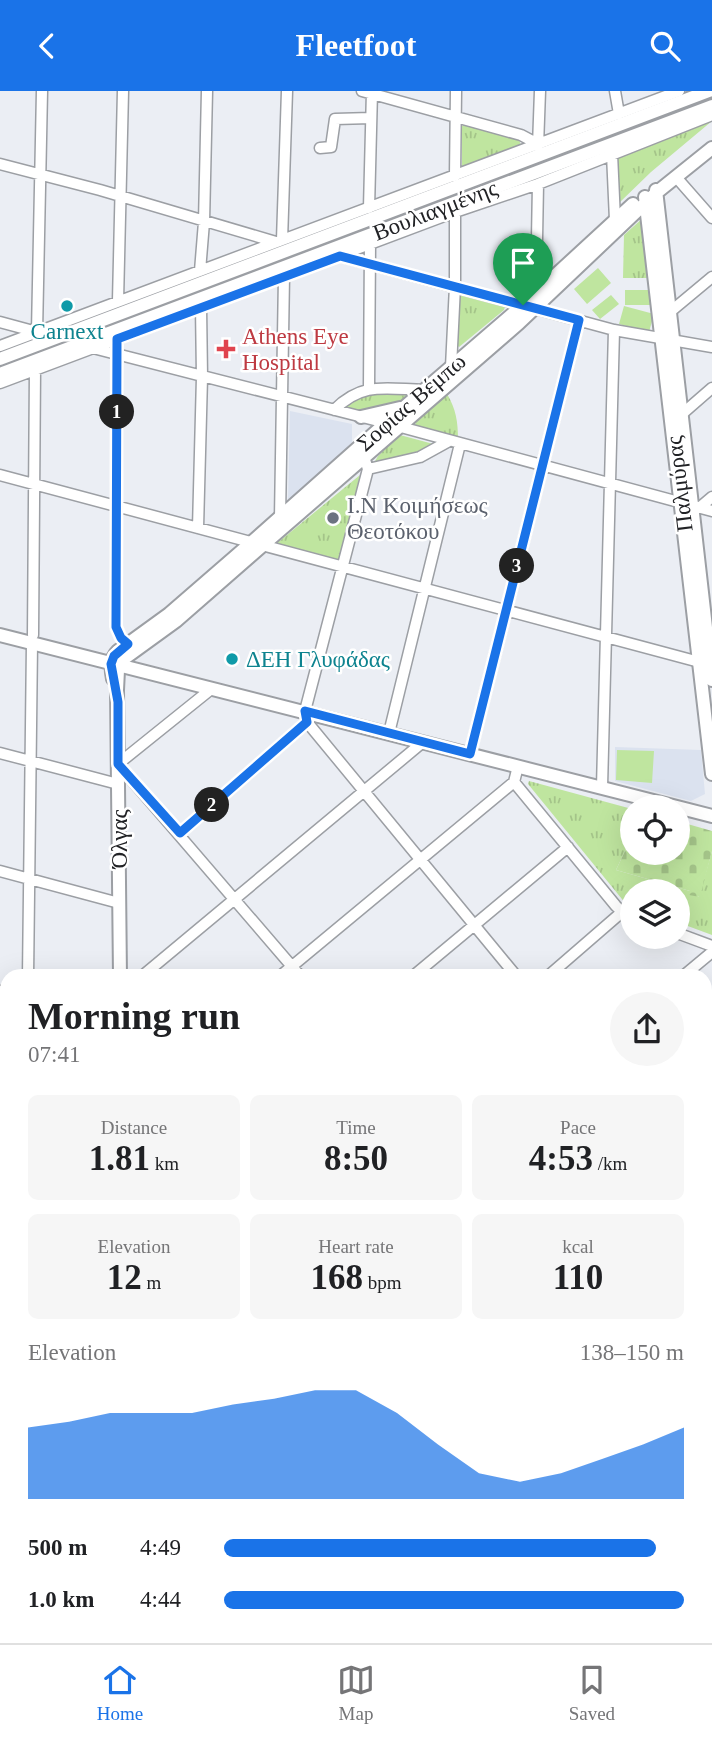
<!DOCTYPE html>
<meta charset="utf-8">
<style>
:root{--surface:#fff;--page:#f6f6f6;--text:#202124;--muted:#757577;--line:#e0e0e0;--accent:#1a73e8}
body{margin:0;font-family:Georgia,serif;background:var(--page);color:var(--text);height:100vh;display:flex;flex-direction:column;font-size:26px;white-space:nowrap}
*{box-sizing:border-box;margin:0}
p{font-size:23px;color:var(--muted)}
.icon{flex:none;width:38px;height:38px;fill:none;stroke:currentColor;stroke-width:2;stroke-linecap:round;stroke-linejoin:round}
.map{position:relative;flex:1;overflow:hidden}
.panel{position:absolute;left:0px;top:878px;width:712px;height:674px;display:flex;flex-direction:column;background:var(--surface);border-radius:21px 21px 0 0;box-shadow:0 7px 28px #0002}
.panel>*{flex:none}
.tools{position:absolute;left:620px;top:704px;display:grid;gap:14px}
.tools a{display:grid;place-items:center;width:70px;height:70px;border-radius:50%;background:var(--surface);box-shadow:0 7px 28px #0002;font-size:35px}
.pin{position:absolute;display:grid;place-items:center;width:60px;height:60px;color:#fff;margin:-72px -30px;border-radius:50% 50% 50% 0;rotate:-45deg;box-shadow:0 0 7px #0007}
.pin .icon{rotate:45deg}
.km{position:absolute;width:35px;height:35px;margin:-18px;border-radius:50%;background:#222;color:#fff;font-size:19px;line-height:35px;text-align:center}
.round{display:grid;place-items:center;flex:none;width:74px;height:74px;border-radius:37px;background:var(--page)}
.headline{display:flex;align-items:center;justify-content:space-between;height:119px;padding:0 28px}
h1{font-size:38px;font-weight:700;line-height:52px}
.metrics{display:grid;grid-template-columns:repeat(3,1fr);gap:10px;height:119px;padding:7px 28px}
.metrics div{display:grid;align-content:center;border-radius:10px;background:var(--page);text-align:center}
.metrics b{font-size:35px;font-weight:700}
.metrics small{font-size:19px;font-weight:400}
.metrics p{font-size:19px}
.chart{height:196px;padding:14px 28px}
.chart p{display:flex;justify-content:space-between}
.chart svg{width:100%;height:126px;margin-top:7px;fill:var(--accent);opacity:.7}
ul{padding:0 28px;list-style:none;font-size:23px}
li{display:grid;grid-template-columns:112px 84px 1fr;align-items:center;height:52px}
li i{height:18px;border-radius:9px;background:var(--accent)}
header{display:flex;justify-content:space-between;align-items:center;height:91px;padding:0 28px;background:var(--accent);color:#fff;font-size:32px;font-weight:700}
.tab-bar{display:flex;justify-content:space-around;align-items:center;height:98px;border-top:2px solid var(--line);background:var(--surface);font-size:19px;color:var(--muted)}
.tab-bar a{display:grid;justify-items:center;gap:4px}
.tab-bar .current{color:var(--accent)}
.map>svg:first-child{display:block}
</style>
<header><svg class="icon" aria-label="back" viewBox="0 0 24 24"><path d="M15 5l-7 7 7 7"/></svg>Fleetfoot<svg class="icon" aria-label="search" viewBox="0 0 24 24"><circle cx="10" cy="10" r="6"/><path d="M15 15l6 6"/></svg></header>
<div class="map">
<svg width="712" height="1552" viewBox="0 0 712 1552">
<defs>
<pattern id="grass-tufts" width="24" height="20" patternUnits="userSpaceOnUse" patternTransform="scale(1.75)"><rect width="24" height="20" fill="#bfe59f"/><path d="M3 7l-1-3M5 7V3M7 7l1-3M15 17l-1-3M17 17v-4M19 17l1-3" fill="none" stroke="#a4c489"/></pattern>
<pattern id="forest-crowns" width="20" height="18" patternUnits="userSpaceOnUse" patternTransform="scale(1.75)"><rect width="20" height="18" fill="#99c570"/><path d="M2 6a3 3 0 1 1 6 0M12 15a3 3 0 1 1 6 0" fill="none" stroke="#84a961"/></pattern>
<pattern id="cemetery-stones" width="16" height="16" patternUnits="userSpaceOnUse" patternTransform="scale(1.75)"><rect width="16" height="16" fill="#bfe59f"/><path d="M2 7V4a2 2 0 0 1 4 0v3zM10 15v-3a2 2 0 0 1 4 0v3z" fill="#a4c489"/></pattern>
</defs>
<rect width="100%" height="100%" fill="#ebeef4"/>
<path fill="#dbe2ef" d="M290,320l62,13v22l-64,54z
M615,656l86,3 4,44 -14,7 -76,-20z"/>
<path fill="url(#grass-tufts)" d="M712,30l-61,51 -34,33 1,-49z
M464,34l55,15 2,5 -59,23v-42z
M644,126l7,61h-28l1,-43z
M457,202l46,10 2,4 -1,3 -45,37 -2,-2z
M415,300l-14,14 -40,7 -18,-5 28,-14z
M447,303c9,15 11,28 11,45l-40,-11 -3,-3 1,-4z
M400,344l37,10 -36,14 -27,4 4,-7z
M360,384l-20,86 -64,-17z
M529,690l103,28v27l-16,34 74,21 9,6 13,-46v84l-35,-13v-31h-45v15l-6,-2 -98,-120z
M0,1510l7,3v32h62l13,7h-82z"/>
<path fill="url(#forest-crowns)" d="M705,9l2,4 -707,265v-3z"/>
<path fill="url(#cemetery-stones)" d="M677,730l35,10v20l-12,46 -11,-2 1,-4 -74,-21 16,-34v16h45z"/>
<path fill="#bfe59f" d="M598,177l13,15 -24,21 -13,-15z
M625,199h28l-1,15h-27z
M611,204l8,9 -19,15 -8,-9z
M624,215l30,8 -5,18 -30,-8z
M617,659l37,1 -2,32 -36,-3z"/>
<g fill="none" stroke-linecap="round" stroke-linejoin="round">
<g stroke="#9c9fa4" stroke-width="13">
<path id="minor" d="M362,0l159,44 17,9
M615,0l4,23
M538,55l2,-55
M320,57l11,-1 4,-28 36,-1
M612,63l3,66
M0,73l100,26 176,52
M455,85l1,-85
M676,86l36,41
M369,117l3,-117
M282,149l5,-149
M340,165l274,74 98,17
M200,180l4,-49 3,-131
M536,202l2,-109
M118,210l5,-210
M670,221l42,-35
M0,231l37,10
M37,241l5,-241
M117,248l-1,288 5,11 7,6
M0,255l679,-255
M93,257l293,75 326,88
M451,276l4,-81v-74
M0,292l455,-171 83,-28 174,-69
M369,297l1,-144
M334,319c29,-29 52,-21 90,-20
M682,323l30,-26
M364,366l4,12 -63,242 2,11 210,255
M368,378l52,-12 29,-16
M0,384l703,188
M699,417l13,-11
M280,427l4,-242
M198,437l4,-151 -1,-70
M33,544l2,-266
M210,599l-92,74 183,213
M389,642l71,-289
M0,662l118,31
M470,663l109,-434
M518,675l-4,16 102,124 6,6 10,4
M602,696l12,-457
M180,742l127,-111
M0,780l119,32
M677,842l35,13
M28,886l4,-334
M141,886l282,-235
M279,886l235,-195
M412,886l156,-130
M547,886l75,-65
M682,886l30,-25
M0,900l7,2
M0,966l7,1
M705,975l7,8
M0,993l7,1
M705,1109l7,7
M0,1156h7
M705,1189l7,-6
M705,1240l7,7
M0,1303l7,-1
M705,1368l7,8
M0,1384l7,-14
M0,1497l7,-13
M705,1501l7,8
M0,1507l7,4
M705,1522l7,-5
M74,1545l13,7
M303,1545l4,7
M535,1545l4,7
M588,1545l4,7
M689,1545l4,7
M141,1552l3,-7
M184,1552l3,-7
M243,1552l3,-7
M318,1552l4,-7
M386,1552l24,-7
M670,1552l8,-7"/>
</g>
<g stroke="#9c9fa4" stroke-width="16">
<path id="major" d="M656,99l56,490
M645,106l67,577
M0,268l709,-268
M0,283l712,-268
M361,326l39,-9
M0,544l677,172
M113,588c-2,-10 -3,-20 5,-28l51,-37 83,-72 134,-119 137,-118 110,-101
M677,716l35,9
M120,886l-3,-287 1,-20 7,-12 51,-37 87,-76 256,-222 137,-130 56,-45
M705,929l7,-1
M0,1029h7"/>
</g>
<use href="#minor" stroke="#fff" stroke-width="10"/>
<use href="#major" stroke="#fff" stroke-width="12"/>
</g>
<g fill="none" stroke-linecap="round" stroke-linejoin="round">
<g stroke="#fff" stroke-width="14">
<path id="route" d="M340,165l239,64 -109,434 -165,-43 2,11 -127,111 -62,-69v-62l-7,-38 3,-8 14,-12 -7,-6 -5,-11 1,-288z"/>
</g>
<use href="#route" stroke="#1a73e8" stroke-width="9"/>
</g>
<g fill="#0f9aa8" stroke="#fff" stroke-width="2.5">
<circle cx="67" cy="215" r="7"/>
<circle cx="232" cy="568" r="7"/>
</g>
<path fill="#e0444e" stroke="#fff" stroke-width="2.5" d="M222.5 247.5h7v7h7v7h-7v7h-7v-7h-7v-7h7z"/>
<circle fill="#6b7280" stroke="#fff" stroke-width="2.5" cx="333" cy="427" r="7"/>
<g text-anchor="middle" stroke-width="5" stroke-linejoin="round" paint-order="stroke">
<g font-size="23" fill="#212225" stroke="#fff">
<text transform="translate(435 119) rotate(-21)" y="8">Βουλιαγμένης</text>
<text transform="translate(411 311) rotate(-41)" y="8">Σοφίας Βέμπω</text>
<text transform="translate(679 393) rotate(-97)" y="8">Παλμύρας</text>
<text transform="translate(119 748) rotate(-90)" y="8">Όλγας</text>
</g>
<g font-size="23" fill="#0d838f" stroke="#fff">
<text x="67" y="248">Carnext</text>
<text x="246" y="576" text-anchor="start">ΔΕΗ Γλυφάδας</text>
</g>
<g font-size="23" fill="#be3a42" stroke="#fff" text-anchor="start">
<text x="242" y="253">Athens Eye<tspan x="242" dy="26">Hospital</tspan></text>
</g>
<g font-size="23" fill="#5b616d" stroke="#fff" text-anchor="start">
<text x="347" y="422">Ι.Ν Κοιμήσεως<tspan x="347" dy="26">Θεοτόκου</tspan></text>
</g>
</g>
</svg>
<div class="tools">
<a><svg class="icon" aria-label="locate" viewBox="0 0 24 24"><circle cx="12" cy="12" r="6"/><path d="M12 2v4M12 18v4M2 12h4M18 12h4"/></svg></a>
<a><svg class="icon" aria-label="layers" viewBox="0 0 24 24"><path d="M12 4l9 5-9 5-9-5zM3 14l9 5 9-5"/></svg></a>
</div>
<div class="pin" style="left:523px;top:214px;background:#1e9e55"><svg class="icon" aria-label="arrive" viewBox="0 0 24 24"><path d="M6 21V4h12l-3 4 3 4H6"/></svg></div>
<b class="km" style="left:117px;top:321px">1</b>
<b class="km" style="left:212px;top:714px">2</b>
<b class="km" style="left:517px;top:475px">3</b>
<section class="panel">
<div class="headline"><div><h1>Morning run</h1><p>07:41</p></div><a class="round"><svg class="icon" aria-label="share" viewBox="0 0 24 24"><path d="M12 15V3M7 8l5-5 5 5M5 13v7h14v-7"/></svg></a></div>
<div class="metrics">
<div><p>Distance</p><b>1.81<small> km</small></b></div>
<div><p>Time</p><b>8:50</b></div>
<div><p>Pace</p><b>4:53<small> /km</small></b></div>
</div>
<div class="metrics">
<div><p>Elevation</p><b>12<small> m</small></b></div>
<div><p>Heart rate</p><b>168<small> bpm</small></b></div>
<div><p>kcal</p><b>110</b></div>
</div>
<div class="chart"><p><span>Elevation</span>138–150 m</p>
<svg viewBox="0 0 160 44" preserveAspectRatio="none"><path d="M0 44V19L10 17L20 14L30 14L40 14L50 11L60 9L70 6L80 6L90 14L100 25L110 35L120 38L130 35L140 30L150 25L160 19V44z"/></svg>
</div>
<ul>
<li><b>500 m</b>4:49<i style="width:94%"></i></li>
<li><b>1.0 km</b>4:44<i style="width:100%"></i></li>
</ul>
</section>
</div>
<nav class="tab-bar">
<a class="current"><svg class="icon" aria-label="home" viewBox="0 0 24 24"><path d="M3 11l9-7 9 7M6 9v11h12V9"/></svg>Home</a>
<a><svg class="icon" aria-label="map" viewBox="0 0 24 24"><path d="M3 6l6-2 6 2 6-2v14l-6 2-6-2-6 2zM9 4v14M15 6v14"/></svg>Map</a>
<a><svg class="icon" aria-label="saved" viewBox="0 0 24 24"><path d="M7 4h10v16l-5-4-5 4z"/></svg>Saved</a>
</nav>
